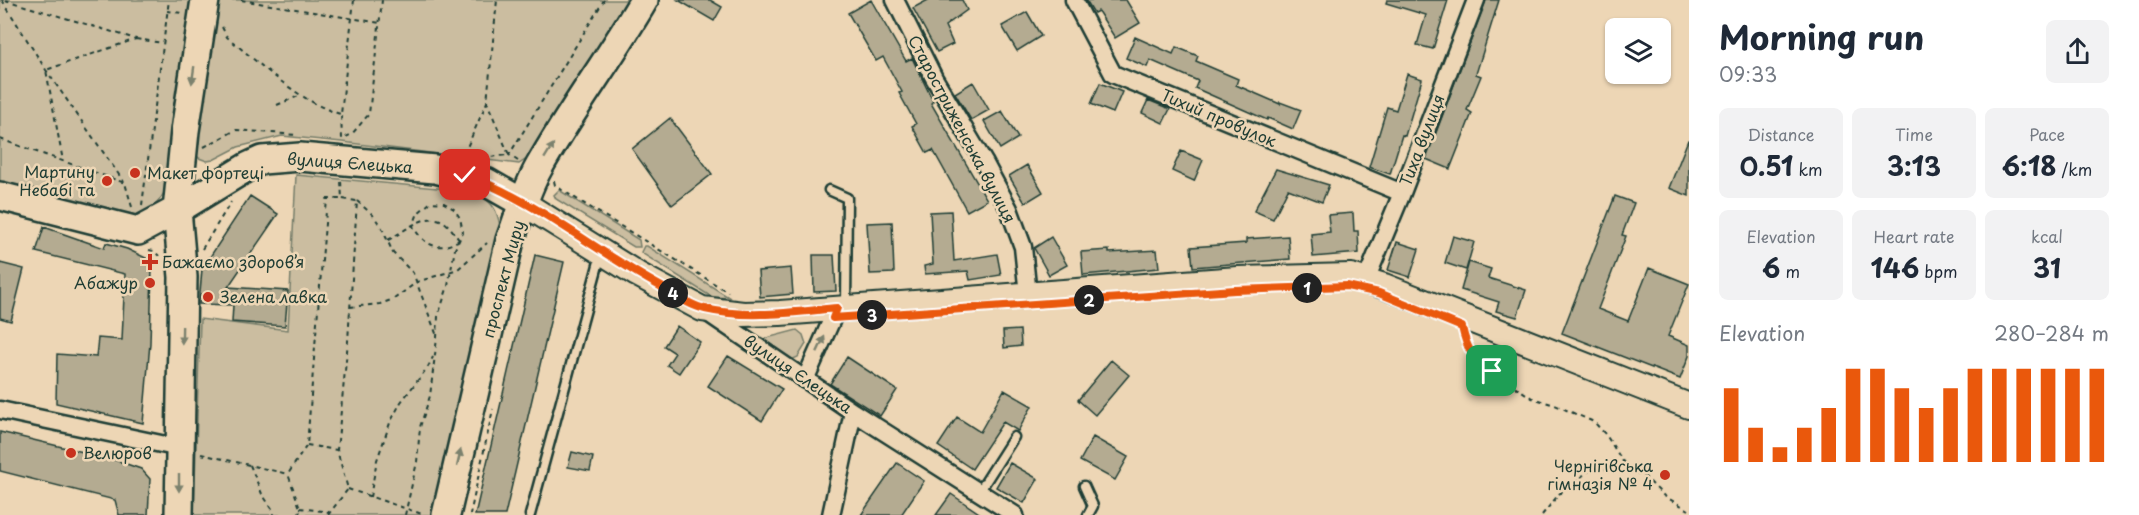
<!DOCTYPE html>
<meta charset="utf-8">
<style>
:root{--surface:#fff;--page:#f2f2f3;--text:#1f2937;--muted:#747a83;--accent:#ea580c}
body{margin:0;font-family:"Playpen Sans",sans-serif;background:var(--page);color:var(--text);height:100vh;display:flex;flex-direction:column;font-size:22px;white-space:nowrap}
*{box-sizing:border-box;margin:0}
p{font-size:20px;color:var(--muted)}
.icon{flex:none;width:33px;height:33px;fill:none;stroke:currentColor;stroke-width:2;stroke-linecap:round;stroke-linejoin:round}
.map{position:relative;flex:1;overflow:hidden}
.details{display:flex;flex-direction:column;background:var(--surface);width:450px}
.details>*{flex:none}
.controls{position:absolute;left:1605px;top:18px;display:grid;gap:12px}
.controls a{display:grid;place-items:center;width:66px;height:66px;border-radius:9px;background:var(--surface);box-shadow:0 2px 4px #0004;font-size:30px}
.pin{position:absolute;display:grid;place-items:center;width:51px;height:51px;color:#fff;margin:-26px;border-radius:12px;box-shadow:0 3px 9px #0006}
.km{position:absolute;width:30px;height:30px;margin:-15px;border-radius:50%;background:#222;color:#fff;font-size:16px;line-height:30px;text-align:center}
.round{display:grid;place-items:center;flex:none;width:63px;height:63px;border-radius:9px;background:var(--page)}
.head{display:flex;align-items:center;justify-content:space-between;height:102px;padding:0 30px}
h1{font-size:33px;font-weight:700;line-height:45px}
.metrics{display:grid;grid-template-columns:repeat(3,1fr);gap:9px;height:102px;padding:6px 30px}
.metrics div{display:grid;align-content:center;border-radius:9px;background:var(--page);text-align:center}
.metrics b{font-size:26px;font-weight:700}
.metrics small{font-size:16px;font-weight:400}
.metrics p{font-size:16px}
.chart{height:168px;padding:12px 30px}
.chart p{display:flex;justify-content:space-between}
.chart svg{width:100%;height:108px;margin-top:6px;stroke:var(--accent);stroke-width:6}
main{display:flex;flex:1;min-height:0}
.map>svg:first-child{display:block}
</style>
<main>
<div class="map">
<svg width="1689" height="515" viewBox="0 0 1689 515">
<rect width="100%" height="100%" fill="#edd6b5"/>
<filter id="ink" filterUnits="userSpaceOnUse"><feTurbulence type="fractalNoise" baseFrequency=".0167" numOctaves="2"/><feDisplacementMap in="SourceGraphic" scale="12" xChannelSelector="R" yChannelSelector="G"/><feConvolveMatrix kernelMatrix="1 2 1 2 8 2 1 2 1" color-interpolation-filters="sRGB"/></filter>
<g filter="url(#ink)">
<path fill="#cbbda0" stroke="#757d6a" stroke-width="1.5" d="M0,0h192l-25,187c-8,17 -17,25 -34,30l-133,-34z
M215,0h416l-100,156 -12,8 -177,-22 -60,-6 -44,11 -25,13 -6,1 -8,-3 -5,-5z
M296,175l163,15c32,8 37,12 43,45l-64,280h-244l6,-196 88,11z
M559,190l80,50 1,7h-6l-78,-48 -2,-4z
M644,246h3l83,52 -17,-1 -6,-3 -64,-40 -2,-2z
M797,330l6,5 3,9 -8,13 -9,4 -30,-21z"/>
<path fill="#b4ab91" stroke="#1f3d34" stroke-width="1.5" d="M678,0h32l12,7 -8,14z
M871,0l35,61 6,-3 21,43 -2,2 56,97 -20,11 -34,-61 -6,3 -15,-27 4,-2 -17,-31 3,-1 -19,-35 -7,4 -28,-48z
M928,0h34l5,10 -22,16 8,18 -16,8 -24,-44z
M1086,0h40l14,23 -25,15 -17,-27 -4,2z
M1387,0h61l-15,49 -16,-4 9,-30 -40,-12z
M1486,0h13l-23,74 5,2 -14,34 5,3 -22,56 -24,-10z
M1027,12l14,24 -24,15 -15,-25z
M1135,37l38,17 3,-7 22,9 -2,5 42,18 -2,6 44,19v-2l21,8 -8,19 -25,-11 -1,2 -72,-32 3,-7 -48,-21 -3,7 -21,-9z
M1407,74l15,5 -17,57 -3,-1 -12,39 -21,-7 18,-60 9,3z
M973,82l16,28 -18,10 -16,-27z
M1100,83l22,9 -9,21 -22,-9z
M1148,100l22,9 -7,14 -21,-10z
M1002,111l16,27 -18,11 -16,-28z
M670,118l42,56 -40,31 -40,-56z
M1688,140h1v56l-20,-8z
M1181,151l22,9 -9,21 -22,-10z
M1027,165l16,27 -18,11 -16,-27z
M1276,169l53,16 -7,17 -34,-13 -15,30 -19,-8z
M250,196l28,18 -50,73 60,4 -3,35 -53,-4 1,-17 -34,-1 3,-35z
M1615,196l19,7 -12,32 4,1 -28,73 30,12 21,-53 40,16 -21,52 21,9v11l-9,23 -118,-46z
M951,211l3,50 43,-7 4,21 -31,5 -2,-9 -43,3 -1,-8 9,-2 -3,-52z
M1353,213l1,18h4l1,22 -46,4 -2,-23 19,-2 -2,-17z
M892,222l2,51 -24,1 -3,-51z
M44,227l60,21 2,-5 21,6 21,10 4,8 -2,76 -7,80 -87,-20 1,-49 39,3 2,-19 24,2 3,-66 -89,-22z
M1288,236l2,23 -97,8 -2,-20 55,-4v-4z
M1453,236l21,6 -8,28 -21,-7z
M1051,237l16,28 -18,10 -15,-27z
M1397,242l22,7 -9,28 -22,-7z
M1109,250v3l48,-3 2,18 -76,7 -2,-23z
M535,255l29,7 -59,253h-30z
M813,255h21l2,36 -22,1z
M1469,262l22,7 -3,9 38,12 -9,27 -21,-6 3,-9 -38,-12z
M0,263l24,6 -13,52 -11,-3z
M791,268l2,26 -33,3 -2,-26z
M677,326l23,16 -21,31 -12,-8 8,-12 -11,-7z
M1020,330l1,16 -17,2 -1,-17z
M728,356l54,33 -20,32 -54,-35z
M847,357l50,33 -17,26 -50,-32z
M1111,360l18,15 -34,40 -17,-15z
M1004,390l28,16 -14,25 -15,-9 -31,47 -34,-23 19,-29 23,15z
M0,432l112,27 29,10 9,10 -2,36h-29l-4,-15 -115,-29z
M1093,437l35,20 -13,23 -35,-19z
M572,452l21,5 -3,14 -22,-4z
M897,463l27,18 -23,34h-40z
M1010,463l28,16 -14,24 -28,-16z
M951,494l31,21h-46z"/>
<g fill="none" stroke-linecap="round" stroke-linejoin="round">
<g stroke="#1f3d34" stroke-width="13">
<path id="lane" d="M829,190l18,8 -1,109
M1084,486l9,20 -5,9
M979,492l35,-55
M530,515l71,-261"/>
</g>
<g stroke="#1f3d34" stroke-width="21">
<path id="street" d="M895,0l39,78 50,84 25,47 14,38 5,48
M1074,0l39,74 289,119
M1366,280l36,-87 74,-193
M705,311l148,101 162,103
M805,380l32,-72
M0,410l180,38
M831,515l22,-103"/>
</g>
<g stroke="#1f3d34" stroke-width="28">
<path id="secondary" d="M523,203l114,71 65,35 41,5 37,-1 458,-34 113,-3 33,10 305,120"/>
</g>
<g stroke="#1f3d34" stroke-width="32">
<path id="primary" d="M0,196l138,35 39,-21 72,-44 13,-6 38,-3 135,12 51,13 37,21
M179,515l4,-238 -6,-67 8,-79 20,-131
M446,515l64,-275c9,-24 16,-50 29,-73 32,-57 72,-110 105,-167"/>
</g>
<path stroke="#1f3d34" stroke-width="2" stroke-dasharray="4.5 4.5" stroke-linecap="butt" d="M2,0l44,70 78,112
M5,0l131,39 -90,31 17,91
M241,0l139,23
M354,0l-13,114 1,25 10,-5 17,-20 13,-114
M167,11l15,2
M222,27l5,10c32,26 75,67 114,77
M136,39l27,4
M277,105l24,-10
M0,139l125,44 7,24
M204,147l32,-17 60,5
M464,154l23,-52
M465,154l24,3 20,-2 -22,-53 10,-102
M518,161l-9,-6 95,-155
M554,181l1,4 7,5 166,102
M357,201l16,14 9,13 11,25 20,20 24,63
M142,205l27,-205
M388,240c15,-7 38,-30 56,-18 6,4 11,12 15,18
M202,249l29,-47
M149,250l5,1 5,5
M350,307l30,-3 14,-5 23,-17 41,-13 29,-26
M1465,338l1,7 10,15 56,38 23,7 39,17 12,13 21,33 18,9 19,19 25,14
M307,445l30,5
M201,454l87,20
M250,465l12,29 11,16 1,5
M348,489l77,26
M370,497l7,-37 13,-37 11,-21 27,-35 5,-10
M300,508l29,4
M299,515l1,-7 -12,-34 19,-29 20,-246h15
M328,515l20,-26 -11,-39 11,-109 9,-140 -15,-2 -1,-18
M405,515l12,-53 3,-35 10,-31 7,-58 1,-22 10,-30 7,-37 8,-17 -3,-14 -6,-9 -10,-6 -13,-1 -13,11 -5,13c10,19 26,27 46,14
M470,515l23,-106
M1542,515l17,-21 31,-24 36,-2"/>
<use href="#lane" stroke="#edd6b5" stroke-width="8"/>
<use href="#street" stroke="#edd6b5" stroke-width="16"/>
<use href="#secondary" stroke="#edd6b5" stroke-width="24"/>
<use href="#primary" stroke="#edd6b5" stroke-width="27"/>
</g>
<defs><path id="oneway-solid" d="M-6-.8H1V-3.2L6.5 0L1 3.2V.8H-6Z" transform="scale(1.5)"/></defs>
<g fill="#7c826e">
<use href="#oneway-solid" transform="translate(193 75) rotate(98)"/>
<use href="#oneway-solid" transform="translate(549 151) rotate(-58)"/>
<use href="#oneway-solid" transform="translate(182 335) rotate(91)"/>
<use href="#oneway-solid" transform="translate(821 344) rotate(-65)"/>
<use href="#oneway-solid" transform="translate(459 458) rotate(-77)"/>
<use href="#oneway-solid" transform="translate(179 483) rotate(90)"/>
</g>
</g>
<g fill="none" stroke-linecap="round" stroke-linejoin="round" filter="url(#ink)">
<g stroke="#fff" stroke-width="12">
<path id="route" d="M465,175c67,23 132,77 195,111 14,8 30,20 45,23 43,10 88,3 132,-1l-4,10 402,-28 112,-4 32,7 83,34c5,23 10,31 30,44"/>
</g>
<use href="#route" stroke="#ea580c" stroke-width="8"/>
</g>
<g fill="#c8321e" stroke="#edd6b5" stroke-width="2">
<circle cx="135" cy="173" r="6"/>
<circle cx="107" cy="181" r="6"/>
<path d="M147 253h6v6h6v6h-6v6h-6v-6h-6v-6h6z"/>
<circle cx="150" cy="283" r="6"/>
<circle cx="208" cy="297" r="6"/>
<circle cx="71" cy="453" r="6"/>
<circle cx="1665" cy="475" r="6"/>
</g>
<g text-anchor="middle" stroke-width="5" stroke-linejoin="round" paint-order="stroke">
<g font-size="16" fill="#1f3d34" stroke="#edd6b5">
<text transform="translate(1219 118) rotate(23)" y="6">Тихий провулок</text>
<text transform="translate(962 129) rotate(62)" y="6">Старостриженська вулиця</text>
<text transform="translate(1422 140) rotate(-69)" y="6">Тиха вулиця</text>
<text transform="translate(350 163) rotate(4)" y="6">вулиця Єлецька</text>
<text transform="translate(503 279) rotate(-75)" y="6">проспект Миру</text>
<text transform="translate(798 374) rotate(34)" y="6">вулиця Єлецька</text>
</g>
<g font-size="16" fill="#1f3d34" stroke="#edd6b5" text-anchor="start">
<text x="95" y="178" text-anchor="end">Мартину<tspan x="95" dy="18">Небабі та</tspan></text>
<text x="147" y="179">Макет фортеці</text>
<text x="162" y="268">Бажаємо здоров’я</text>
<text x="138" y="289" text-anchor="end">Абажур</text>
<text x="220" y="303">Зелена лавка</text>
<text x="83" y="459">Велюров</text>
<text x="1653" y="472" text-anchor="end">Чернігівська<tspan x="1653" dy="18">гімназія № 4</tspan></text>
</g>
</g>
</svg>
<div class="controls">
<a><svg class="icon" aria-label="layers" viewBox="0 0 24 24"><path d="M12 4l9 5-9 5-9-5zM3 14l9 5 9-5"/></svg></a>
</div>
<div class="pin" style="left:1492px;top:371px;background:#1e9e55"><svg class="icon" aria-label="arrive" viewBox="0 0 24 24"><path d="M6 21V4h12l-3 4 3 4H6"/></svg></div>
<div class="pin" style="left:465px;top:175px;background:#d93025"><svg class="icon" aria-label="check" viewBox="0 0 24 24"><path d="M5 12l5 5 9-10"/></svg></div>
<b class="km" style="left:1307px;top:288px">1</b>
<b class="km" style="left:1089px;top:300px">2</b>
<b class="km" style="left:872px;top:315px">3</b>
<b class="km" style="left:673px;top:293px">4</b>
</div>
<section class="details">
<div class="head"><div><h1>Morning run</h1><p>09:33</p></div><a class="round"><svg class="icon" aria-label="share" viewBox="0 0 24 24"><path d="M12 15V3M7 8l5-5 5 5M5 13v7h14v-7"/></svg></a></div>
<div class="metrics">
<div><p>Distance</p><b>0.51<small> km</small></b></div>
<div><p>Time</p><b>3:13</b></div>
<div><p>Pace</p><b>6:18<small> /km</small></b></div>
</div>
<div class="metrics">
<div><p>Elevation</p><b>6<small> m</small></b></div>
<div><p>Heart rate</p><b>146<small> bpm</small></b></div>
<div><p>kcal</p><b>31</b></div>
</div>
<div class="chart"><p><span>Elevation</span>280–284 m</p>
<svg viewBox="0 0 160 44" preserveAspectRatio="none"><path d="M5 44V14M15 44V30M25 44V38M35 44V30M45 44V22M55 44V6M65 44V6M75 44V14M85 44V22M95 44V14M105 44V6M115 44V6M125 44V6M135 44V6M145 44V6M155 44V6"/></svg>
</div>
</section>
</main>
